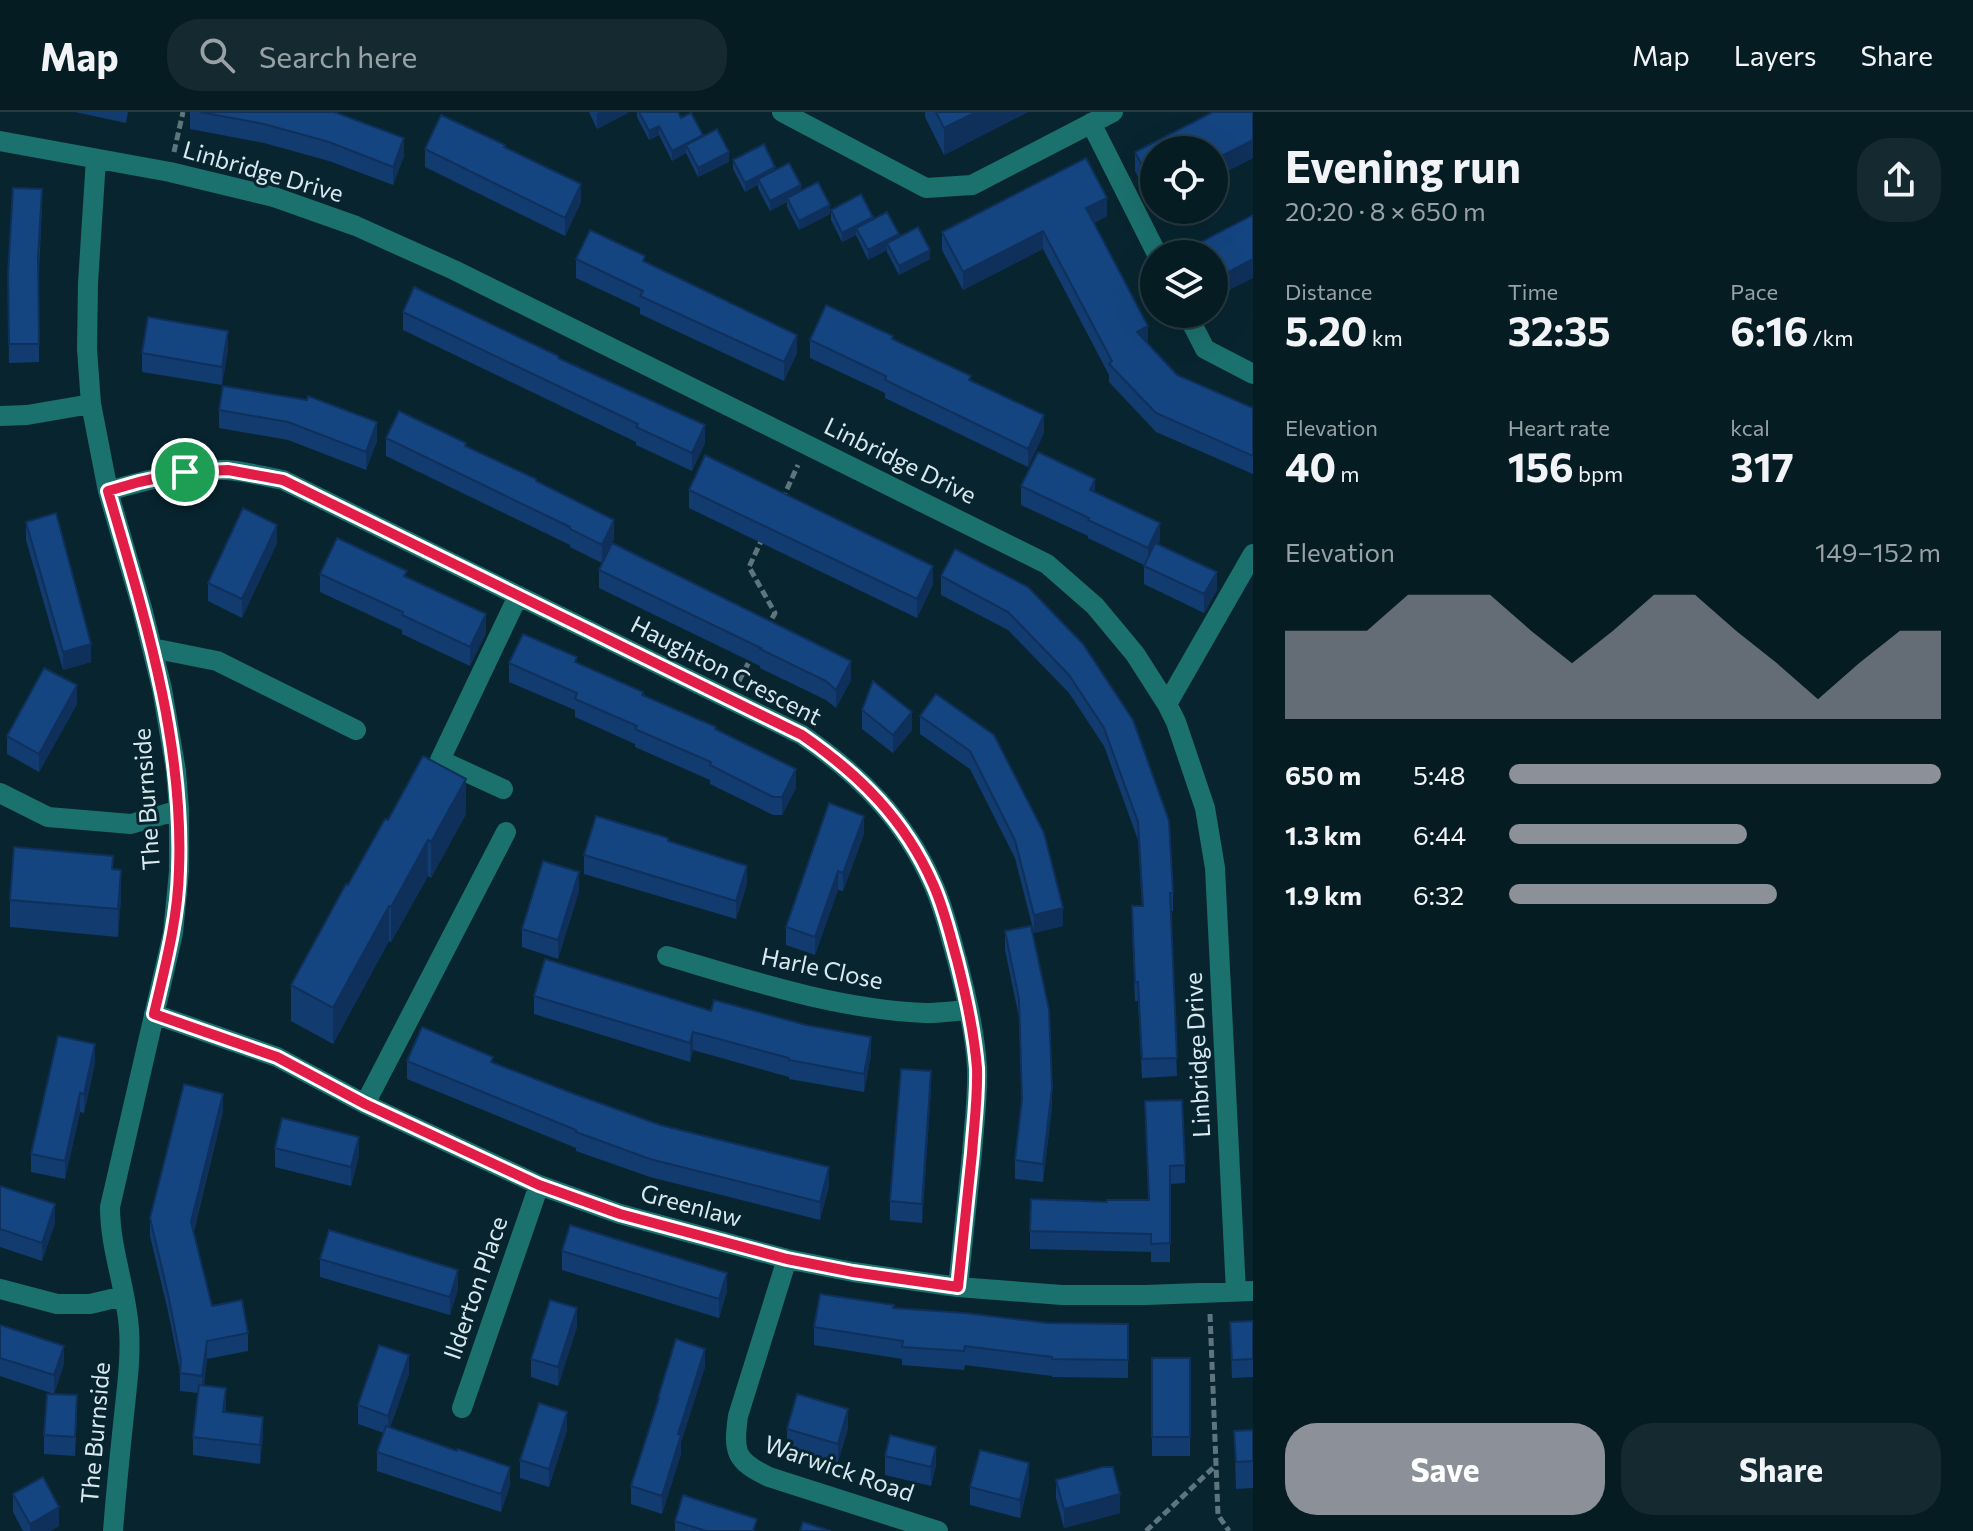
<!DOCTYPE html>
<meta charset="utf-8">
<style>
:root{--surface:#061c23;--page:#142930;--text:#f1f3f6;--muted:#98a1a6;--line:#273a41;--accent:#8c9099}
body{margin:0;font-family:Commissioner,sans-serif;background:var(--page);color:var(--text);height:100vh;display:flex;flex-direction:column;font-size:30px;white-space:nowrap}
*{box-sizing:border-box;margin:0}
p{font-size:26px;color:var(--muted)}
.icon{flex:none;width:44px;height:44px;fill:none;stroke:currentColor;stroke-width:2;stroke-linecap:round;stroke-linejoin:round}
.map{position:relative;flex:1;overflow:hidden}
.panel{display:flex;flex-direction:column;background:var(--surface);width:720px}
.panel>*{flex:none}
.fabs{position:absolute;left:1140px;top:24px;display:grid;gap:16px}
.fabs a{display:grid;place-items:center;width:88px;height:88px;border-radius:50%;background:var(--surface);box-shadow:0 8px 32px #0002,0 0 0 2px var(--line);font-size:40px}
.pin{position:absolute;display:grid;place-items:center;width:68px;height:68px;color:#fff;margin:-34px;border:4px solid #fff;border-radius:50%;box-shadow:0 2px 8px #0007}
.round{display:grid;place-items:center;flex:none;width:84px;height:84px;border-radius:32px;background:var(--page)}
.headline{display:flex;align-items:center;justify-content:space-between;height:136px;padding:0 32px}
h1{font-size:44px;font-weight:700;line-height:60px}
.metrics{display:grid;grid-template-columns:repeat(3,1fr);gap:12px;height:136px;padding:8px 32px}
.metrics div{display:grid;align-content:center}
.metrics b{font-size:40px;font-weight:700}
.metrics small{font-size:22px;font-weight:400}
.metrics p{font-size:22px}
.chart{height:224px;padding:16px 32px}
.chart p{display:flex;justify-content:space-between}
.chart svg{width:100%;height:144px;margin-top:8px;fill:var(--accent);opacity:.7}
.action{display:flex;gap:16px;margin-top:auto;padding:16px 32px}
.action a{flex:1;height:92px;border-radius:32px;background:var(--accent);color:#fff;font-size:32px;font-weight:700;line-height:92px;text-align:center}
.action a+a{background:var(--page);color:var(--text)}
ul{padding:0 32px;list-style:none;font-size:26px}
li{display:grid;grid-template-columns:128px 96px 1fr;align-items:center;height:60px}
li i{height:20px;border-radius:10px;background:var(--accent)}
header{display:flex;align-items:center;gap:48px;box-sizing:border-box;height:112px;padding:0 40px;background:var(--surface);border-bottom:2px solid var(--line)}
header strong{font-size:38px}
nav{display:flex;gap:44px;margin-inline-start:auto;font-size:28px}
.search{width:560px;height:72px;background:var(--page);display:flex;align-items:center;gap:20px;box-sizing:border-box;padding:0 28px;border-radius:32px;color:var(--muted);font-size:30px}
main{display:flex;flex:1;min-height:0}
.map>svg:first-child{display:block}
</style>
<header>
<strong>Map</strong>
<div class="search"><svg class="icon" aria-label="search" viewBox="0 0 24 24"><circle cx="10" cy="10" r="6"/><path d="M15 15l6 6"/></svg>Search here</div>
<nav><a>Map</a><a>Layers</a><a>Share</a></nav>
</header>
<main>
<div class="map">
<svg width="1253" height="1419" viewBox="0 0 1253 1419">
<rect width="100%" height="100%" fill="#08252f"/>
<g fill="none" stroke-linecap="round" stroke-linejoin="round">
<path stroke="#5e757e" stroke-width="5" stroke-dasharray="8 4" stroke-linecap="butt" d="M174,40l9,-40
M782,388l16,-35
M763,425l-14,30 26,46 -6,11
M739,569l12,-23
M1210,1202l8,201 11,16
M1146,1419l68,-64"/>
<path stroke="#1b716e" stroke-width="20" d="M782,0l144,76 46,-3 141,-73
M1091,11l66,131
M0,29l170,31 104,25 82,29 98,44 593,294 48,42 40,48 32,50 9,18 29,86 10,60 21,424
M96,47l-8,124 -1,66 4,55 17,87 34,117 20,81 14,82 3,39v61l-6,62 -63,274c0,42 16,80 19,122 2,28 -2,57 -5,86 -4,38 -8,77 -11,116
M1187,202l18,35 48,25
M0,304l27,-1 64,-11
M108,379c39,-11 78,-22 118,-21 19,1 39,7 57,10l519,255c58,40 103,85 131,149 11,24 17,51 24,76 9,35 18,72 20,108 1,29 -3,57 -5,85 -5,45 -9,90 -14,134
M152,536l65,13 139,69
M1167,592l86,-150
M503,677l-63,-29 78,-164
M0,681l48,24 83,7 48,-14
M667,844c85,25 169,53 258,57 14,0 29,-2 43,-3
M154,902l123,43 88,47 174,81 81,29 167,45 66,13 105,15 104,8h84l107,-4
M365,992l141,-272
M787,1147l-49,157c-5,36 -3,45 31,61l169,54
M0,1177l57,15h33l34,-8
M462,1296l77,-223"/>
</g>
<path fill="#123b6f" d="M75,0h53l-2,11z
M190,0h144l70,44 -11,29 -64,-24 -65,-18 -74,-14z
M589,0h39v1l-31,16z
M637,0h41l3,6 48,44 -31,15 -12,-24 -14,8 -13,-26 -10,5 -12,-23z
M925,0h103l-84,43 -19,-38z
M1213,0h40v46l-39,20v-28h-60v57l-19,-36v-19z
M505,36l76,54 -16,34 -140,-69v-18z
M733,48l42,10 55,44 -31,16 -12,-23v-5l-17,9 -12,-23v-3l-13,7 -12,-23z
M42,95l-3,66v89l-30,1 -1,-88z
M831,98l42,9 57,40 -31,16 -12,-23v-2l-19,10 -12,-25 -14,7 -11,-22z
M1107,104l-13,7 54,120 29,32 76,33v66l-97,-42 -47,-50v-7l-66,-126 -80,41 -21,-40v-18z
M576,147l69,3 152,91 -13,28 -144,-67v-6l-64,-30z
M403,200l155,46 147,85 -13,28 -56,-26v-3l-233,-112z
M810,228h83l78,41 73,52 -16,34 -143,-69v-5l-75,-35z
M228,237l-6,36 -80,-13v-19z
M223,274l154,55 -11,29 -78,-30 -69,-12v-18z
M386,326l80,9 70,34 78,57 -12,25 -32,-16v-2l-184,-89z
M1021,374l74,6 65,49 -2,4 59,45 -13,23 -60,-29v-19l-56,-27v-2l-67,-31z
M689,378l244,94 -16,34 -228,-110z
M26,410l65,140 -28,8 -37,-130z
M277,431l-35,75 -34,-17v-18z
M599,458l252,110 -15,28 -10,-8 -66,-32v-2l-161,-78z
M320,462l87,3 79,56 -16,33 -68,-32v-4l-82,-38z
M941,464l142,68 90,249v18h-2l6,165 -35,2 -4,-77h-3l-3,-76v-19h10l-4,-66 -34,-94 -35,-53 -61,-63 -67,-35z
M509,551h68l66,33 73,33 80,59 -14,27h-9l-63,-31v-4l-75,-33v-3l-60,-27v-7l-66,-28z
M77,592l-38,68 -32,-18v-18z
M862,598l50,20 -19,23 -31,-24z
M920,604l74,19 69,191 -29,7 -19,-75 -45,-89 -50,-35z
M466,702l-35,64 -3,-2 -37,66 -2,-1 -56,103 -42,-23v-36l57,-100 40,-65z
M864,722l-21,57 -5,-1 -23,65 -29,-10v-18z
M584,743l163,29 -11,35 -152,-45z
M113,757l8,28 -3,40 -108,-10v-27z
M579,779l-21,68 -36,-12v-18z
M1005,819l47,176 -9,75 -28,-3v-19l7,-57 -3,-86 -14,-67z
M534,884l177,15 160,44 -7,37 -75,-13v-2l-96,-27 -3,12 -156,-48z
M407,949l86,2 76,29 260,94 -9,34 -170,-43 -74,-26v-3l-169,-69z
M95,951l-11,50 -4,-1 -15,67 -34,-7v-18z
M931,977l-9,134 -32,-3v-19z
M1145,989l40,64v18l-15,1v78h-19v-10l-121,-3v-18l77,-29 42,-2z
M223,1000l-29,119 18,75 36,27v18l-41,8 -3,26 22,22 -1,6 38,23 -3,28 -67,-9v-18l5,-44 -18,-2v-20l-12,-60 -18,-75v-18z
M275,1036l84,8 -8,30 -76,-19z
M0,1074l55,37 -13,38 -42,-14z
M562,1139l165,40 -8,27 -157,-48z
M320,1147l138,30 -8,26 -130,-38z
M894,1196l153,15 81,1v54l-76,-1v-1l-87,-11 -1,5 -62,-5v-6l-88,-14v-18z
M1253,1209v56l-21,1 -2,-56z
M0,1213l64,39 -10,30 -54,-18z
M577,1215l-19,59 -27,-9v-18z
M1152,1246h38v98h-38z
M705,1255l-24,75v12l-19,60 -31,-10v-18l27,-83v-5z
M409,1262l-19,53 67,24 53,34 -9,27 -124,-41v-19l7,-19 -26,-9v-19z
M77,1302l-2,42 -31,-2v-19z
M848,1316l-10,34 -51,-14v-19z
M567,1318l-18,57 -29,-9v-18z
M1253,1318v58l-17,1 -2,-58z
M885,1344l51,9 -5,21 -46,-11z
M1056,1368l64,33 -56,15 -8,-30z
M1029,1369l-9,37 -50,-13v-18z
M13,1382l46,32 -9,5h-27l-10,-19z
M675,1409l82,10h-82z"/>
<path fill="#0f305a" d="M600,0h28v1l-31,16v-16z
M976,0h52l-84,43v-27z
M659,14v9l-10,5v-9z
M703,23v10h-17v8l-14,8v-10z
M404,26v18l-11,29v-18z
M1253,28v18l-39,20v-18z
M729,40v10l-31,15v-9z
M775,55v9l-17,3v6l-13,7v-9z
M581,72v18l-16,34v-18z
M801,73v10l-14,3v4l-17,9v-10z
M1107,86v18l-21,10v-18z
M830,93v9l-31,16v-9z
M873,105v9l-17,2v7l-14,7v-9z
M1043,119v18l-80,41v-18z
M899,122v10l-12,-1v7l-19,10v-10z
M930,138v9l-31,16v-9z
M1253,147v19l-39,20v-18z
M1148,214v18l-11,-12z
M228,219v18l-6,36v-18z
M797,223v18l-13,28v-19z
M1044,303v18l-16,34v-18z
M377,310v19l-11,29v-18z
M705,313v18l-13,28v-18z
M1095,367v19l-5,-8z
M614,408v18l-12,25v-18z
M1160,411v18l-12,26v-19z
M277,413v18l-35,75v-19z
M933,454v18l-16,34v-19z
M1217,460v18l-13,23v-19z
M486,502v19l-16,33v-19z
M91,532v18l-28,8v-18z
M851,549v19l-15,28v-18z
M77,573v19l-38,68v-18z
M912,600v18l-19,23v-18z
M796,657v19l-14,27v-18z
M466,667v35l-35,64v-36z
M864,704v18l-21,57v-18z
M428,728v36l-37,66v-35z
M747,754v18l-11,35v-18z
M121,758v27l-3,40v-28z
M838,759v19l-23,65v-18z
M579,760v19l-21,68v-19z
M389,794v35l-56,103v-36z
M1063,796v18l-29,7v-18z
M693,920v18l-3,12v-19z
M871,925v18l-7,37v-18z
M95,932v19l-11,50v-19z
M931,959v18l-9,134v-19z
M1052,976v19l-9,75v-18z
M80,981v19l-15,67v-18z
M223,982v18l-32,127v-17z
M359,1025v19l-8,30v-19z
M829,1055v19l-9,34v-18z
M55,1092v19l-13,38v-18z
M458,1158v19l-8,26v-18z
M727,1161v18l-8,27v-19z
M577,1196v19l-19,59v-19z
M207,1229v18l-5,35v-18z
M64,1234v18l-10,30v-19z
M705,1237v18l-24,75v12l-19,60v-18l16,-62z
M409,1243v19l-21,60v-18z
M226,1276v19l-3,24v-19z
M848,1297v19l-10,34v-18z
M567,1300v18l-18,57v-18z
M263,1305v19l-3,28v-19z
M936,1335v18l-5,21v-19z
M1029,1351v18l-9,37v-18z
M510,1355v18l-9,27v-18z
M1120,1382v19l-56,15v-19z
M59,1395v19l-9,5h-20v-7z"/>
<path fill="#154581" stroke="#0f305a" stroke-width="2" d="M200,0h134l70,26 -11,29 -64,-25 -65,-18z
M639,0h39l3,6 10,-5 12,22 -31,16 -13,-25 -10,5z
M936,0h40l-32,16z
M1213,0h40v28l-39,20v-10h-60v38l-19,-36z
M441,3l64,30 -1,2 77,37 -16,34 -140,-69z
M717,17l12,23 -31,16 -12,-23z
M764,32l11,23 -30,16 -12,-23z
M1086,46l21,40 -21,10 62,118 -11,6 40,43 76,33v48l-97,-43 -47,-49 3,-3 -69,-130 -80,41 -21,-40z
M789,51l12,22 -31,16 -12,-22z
M818,70l12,23 -31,16 -12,-23z
M13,76l29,1 -4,69 1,86h-30l-1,-69z
M861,82l12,23 -31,16 -11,-23z
M887,100l12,22 -31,16 -12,-22z
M1253,103v44l-39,21v-26h-25l-2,-5z
M918,115l12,23 -31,16 -12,-23z
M590,118l55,26 -2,5 154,74 -13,27 -144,-66 3,-5 -67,-32z
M414,175l144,69v2l147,67 -13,28 -56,-26 2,-3 -235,-112z
M826,193l67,31 -1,3 79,37 -2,4 75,35 -16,34 -143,-69 1,-4 -76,-36z
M148,205l80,14 -6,36 -80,-14z
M223,274l84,14 1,-4 69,26 -11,30 -78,-30 -69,-12z
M399,299l67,32 -1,3 71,33v2l78,39 -12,25 -32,-16v-2l-184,-89z
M1038,340l57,27 -5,11 70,33 -12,25 -60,-28 1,-2 -68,-32z
M705,343l228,111 -16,33 -228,-109z
M243,396l34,17 -35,74 -34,-16z
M56,401l35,131 -28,8 -37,-130z
M337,426l70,33 -3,5 82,38 -16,33 -68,-32 1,-3 -83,-38z
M612,431l239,118 -15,29 -10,-9 -66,-32 1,-1 -162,-78z
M1155,431l62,29 -13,22 -60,-28z
M955,437l73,38 55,57 50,76 36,101 4,72h-3l7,165 -35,1 -4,-77h-3l-3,-76h11l-5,-84 -34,-94 -35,-53 -61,-63 -67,-36z
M523,522l54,23 -2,5 68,30 -1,3 74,32 -1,2 81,40 -14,28h-9l-63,-32 1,-3 -76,-33 2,-3 -62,-27 2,-6 -68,-30z
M44,556l33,17 -38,69 -32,-18z
M873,569l39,31 -19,23 -31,-25z
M936,582l58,41 50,98 19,75 -29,7 -19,-75 -45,-89 -50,-35z
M423,644l43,23 -35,63 -3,-2 -37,67 -2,-1 -56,102 -42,-23 55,-101 2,1 37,-66 3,1z
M829,691l35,13 -21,57 -5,-2 -23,66 -29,-10z
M596,704l72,22v3l79,25 -11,35 -152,-46z
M14,735l99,9 -1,13 9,1 -3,39 -108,-9z
M543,749l36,11 -21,68 -36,-11z
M1031,814l18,84 3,78 -9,76 -28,-4 7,-61 -3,-100 -14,-68z
M545,847l166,52 3,-11 92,25 65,12 -7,37 -75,-14v-2l-96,-26 -3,11 -156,-47z
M422,915l71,30 -2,5 78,30 91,33 169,42 -9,35 -170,-43 -74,-27v-2l-169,-69z
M58,924l37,8 -11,50 -4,-1 -15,68 -34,-7z
M901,957l30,2 -9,133 -32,-3z
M184,972l39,10 -32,128 21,84 30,-6 6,33 -41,8 -5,35 -22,-3 1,-13 -13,-66 -18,-76z
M1182,988l3,65 -15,1v77l-19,1v-10l-121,-3 1,-32 76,3v-2h42l-4,-99z
M282,1006l77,19 -8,30 -76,-19z
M0,1074l55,18 -13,39 -42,-14z
M570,1113l157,48 -8,26 -157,-48z
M329,1118l129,40 -8,27 -130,-38z
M820,1182l74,11 -1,3 72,5 82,10 81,1v36l-76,-1v-2l-87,-11 -1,5 -62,-4 1,-6 -89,-14z
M550,1188l27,8 -19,59 -27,-8z
M1253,1209v38l-21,1 -2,-38z
M0,1213l64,21 -10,29 -54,-17z
M676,1227l29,10 -27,85 3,1 -19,61 -31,-10 28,-88h-1z
M379,1233l30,10 -21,61 -30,-11z
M1152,1246h38v79h-38z
M199,1273l27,3 -3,24 40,5 -3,28 -67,-8z
M47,1282l30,1 -2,42 -31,-2z
M797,1282l51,15 -10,35 -51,-15z
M539,1291l28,9 -18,57 -29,-9z
M386,1314l71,25 1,-2 52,18 -9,27 -124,-42z
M1253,1318v31l-17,1 -2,-31z
M890,1323l46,12 -5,20 -46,-11z
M980,1338l49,13 -9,37 -50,-13z
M1103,1355h10l7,27 -56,15 -8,-29z
M43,1365l16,30 -29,17 -17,-30z
M683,1383l74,24 -4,12h-47l-31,-10z
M803,1410l28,9h-31z"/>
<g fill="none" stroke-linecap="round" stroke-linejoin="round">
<g stroke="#fff" stroke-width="16">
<path id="route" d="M228,358l55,10 519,255c58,40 103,85 131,149 11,24 17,51 24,76 9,35 17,72 20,108 1,29 -3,57 -5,85 -5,45 -9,90 -14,134l-105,-15 -66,-13 -167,-45 -81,-29 -174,-81 -88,-47 -123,-43c11,-47 24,-95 25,-144 5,-131 -35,-255 -71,-379l31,-9 46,-10z"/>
</g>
<use href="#route" stroke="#e11d48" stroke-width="10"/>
</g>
<g text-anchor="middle" stroke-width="6" stroke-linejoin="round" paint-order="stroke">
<g font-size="24" fill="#d8e8ef" stroke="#08252f">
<text transform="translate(263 60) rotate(16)" y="8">Linbridge Drive</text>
<text transform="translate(900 349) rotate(26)" y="8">Linbridge Drive</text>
<text transform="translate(726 559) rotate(27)" y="8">Haughton Crescent</text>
<text transform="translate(147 687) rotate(-94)" y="8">The Burnside</text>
<text transform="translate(822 857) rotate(12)" y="8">Harle Close</text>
<text transform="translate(1198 943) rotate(-93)" y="8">Linbridge Drive</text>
<text transform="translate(691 1094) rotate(15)" y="8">Greenlaw</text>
<text transform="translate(476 1176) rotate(-71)" y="8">Ilderton Place</text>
<text transform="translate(96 1321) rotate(-85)" y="8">The Burnside</text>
<text transform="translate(839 1357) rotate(19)" y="8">Warwick Road</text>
</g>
</g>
</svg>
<div class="fabs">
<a><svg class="icon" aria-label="locate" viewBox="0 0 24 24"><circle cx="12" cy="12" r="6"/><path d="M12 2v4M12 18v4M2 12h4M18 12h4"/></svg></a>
<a><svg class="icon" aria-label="layers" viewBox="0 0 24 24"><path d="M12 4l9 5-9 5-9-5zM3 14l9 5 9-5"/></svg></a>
</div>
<div class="pin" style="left:185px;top:360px;background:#1e9e55"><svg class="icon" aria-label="arrive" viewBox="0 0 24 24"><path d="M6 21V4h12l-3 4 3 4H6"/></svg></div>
</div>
<section class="panel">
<div class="headline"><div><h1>Evening run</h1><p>20:20 · 8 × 650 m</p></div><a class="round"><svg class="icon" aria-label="share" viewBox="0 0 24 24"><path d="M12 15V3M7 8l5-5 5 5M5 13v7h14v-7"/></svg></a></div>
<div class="metrics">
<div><p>Distance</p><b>5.20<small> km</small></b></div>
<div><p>Time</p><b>32:35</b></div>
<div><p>Pace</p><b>6:16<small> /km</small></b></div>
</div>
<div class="metrics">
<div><p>Elevation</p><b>40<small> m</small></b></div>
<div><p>Heart rate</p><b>156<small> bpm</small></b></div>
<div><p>kcal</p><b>317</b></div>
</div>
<div class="chart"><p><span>Elevation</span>149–152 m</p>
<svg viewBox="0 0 160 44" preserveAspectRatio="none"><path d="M0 44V17L10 17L20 17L30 6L40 6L50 6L60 17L70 27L80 17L90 6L100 6L110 17L120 27L130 38L140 27L150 17L160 17V44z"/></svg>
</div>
<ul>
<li><b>650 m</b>5:48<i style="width:100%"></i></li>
<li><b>1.3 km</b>6:44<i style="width:55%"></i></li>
<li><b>1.9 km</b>6:32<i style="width:62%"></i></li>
</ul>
<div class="action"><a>Save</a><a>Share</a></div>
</section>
</main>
